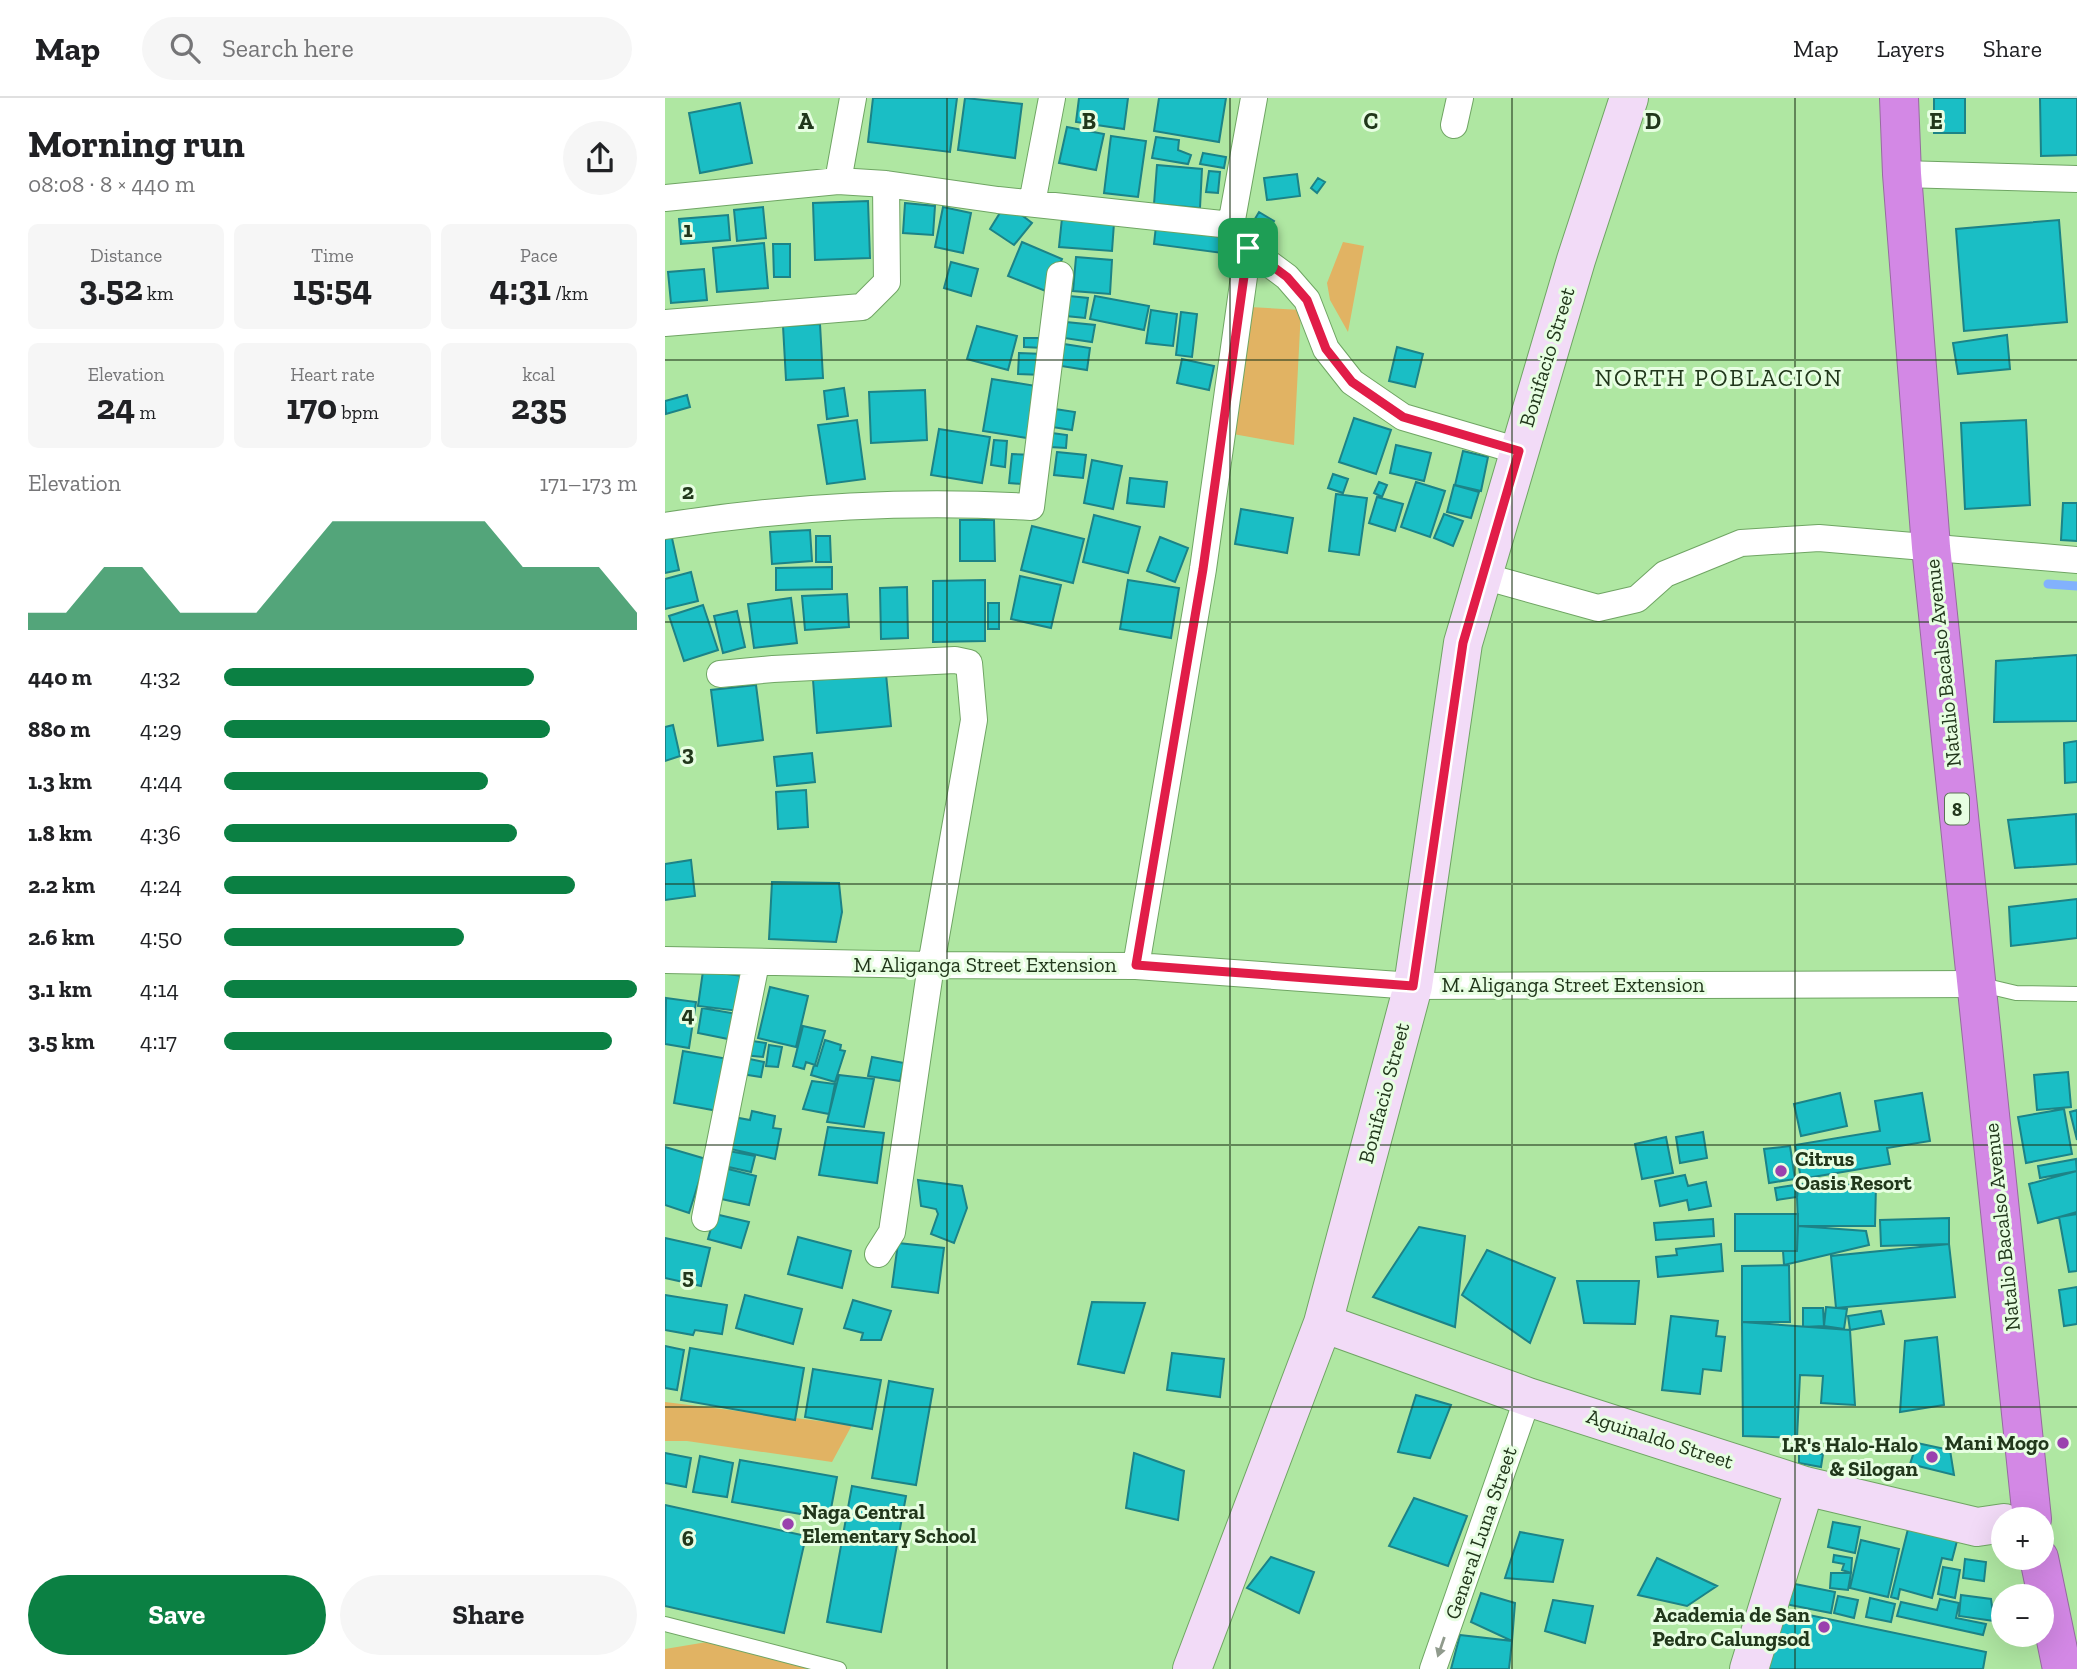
<!DOCTYPE html>
<meta charset="utf-8">
<style>
:root{--surface:#fff;--page:#f6f6f6;--text:#202124;--muted:#757577;--line:#e0e0e0;--accent:#0b8043}
body{margin:0;font-family:"Zilla Slab",serif;background:var(--page);color:var(--text);height:100vh;display:flex;flex-direction:column;font-size:26px;white-space:nowrap}
*{box-sizing:border-box;margin:0}
p{font-size:23px;color:var(--muted)}
.icon{flex:none;width:38px;height:38px;fill:none;stroke:currentColor;stroke-width:2;stroke-linecap:round;stroke-linejoin:round}
.map{position:relative;flex:1;overflow:hidden}
.drawer{display:flex;flex-direction:column;background:var(--surface);width:665px}
.drawer>*{flex:none}
.fabs{position:absolute;left:1326px;top:1409px;display:grid;gap:14px}
.fabs a{display:grid;place-items:center;width:63px;height:63px;border-radius:50%;background:var(--surface);box-shadow:0 7px 28px #0002;font-size:35px}
.pin{position:absolute;display:grid;place-items:center;width:60px;height:60px;color:#fff;margin:-30px;border-radius:14px;box-shadow:0 4px 10px #0006}
.round{display:grid;place-items:center;flex:none;width:74px;height:74px;border-radius:37px;background:var(--page)}
.overview{display:flex;align-items:center;justify-content:space-between;height:119px;padding:0 28px}
h1{font-size:38px;font-weight:800;line-height:52px}
.stats{display:grid;grid-template-columns:repeat(3,1fr);gap:10px;height:119px;padding:7px 28px}
.stats div{display:grid;align-content:center;border-radius:10px;background:var(--page);text-align:center}
.stats b{font-size:35px;font-weight:800}
.stats small{font-size:19px;font-weight:400}
.stats p{font-size:19px}
.chart{height:196px;padding:14px 28px}
.chart p{display:flex;justify-content:space-between}
.chart svg{width:100%;height:126px;margin-top:7px;fill:var(--accent);opacity:.7}
.button{display:flex;gap:14px;margin-top:auto;padding:14px 28px}
.button a{flex:1;height:80px;border-radius:42px;background:var(--accent);color:#fff;font-size:28px;font-weight:800;line-height:80px;text-align:center}
.button a+a{background:var(--page);color:var(--text)}
ul{padding:0 28px;list-style:none;font-size:23px}
li{display:grid;grid-template-columns:112px 84px 1fr;align-items:center;height:52px}
li i{height:18px;border-radius:9px;background:var(--accent)}
header{display:flex;align-items:center;gap:42px;box-sizing:border-box;height:98px;padding:0 35px;background:var(--surface);border-bottom:2px solid var(--line)}
header strong{font-size:33px}
nav{display:flex;gap:38px;margin-inline-start:auto;font-size:24px}
.search{width:490px;height:63px;background:var(--page);display:flex;align-items:center;gap:18px;box-sizing:border-box;padding:0 24px;border-radius:38px;color:var(--muted);font-size:26px}
main{display:flex;flex:1;min-height:0}
.map>svg:first-child{display:block}
</style>
<header>
<strong>Map</strong>
<div class="search"><svg class="icon" aria-label="search" viewBox="0 0 24 24"><circle cx="10" cy="10" r="6"/><path d="M15 15l6 6"/></svg>Search here</div>
<nav><a>Map</a><a>Layers</a><a>Share</a></nav>
</header>
<main>
<section class="drawer">
<div class="overview"><div><h1>Morning run</h1><p>08:08 · 8 × 440 m</p></div><a class="round"><svg class="icon" aria-label="share" viewBox="0 0 24 24"><path d="M12 15V3M7 8l5-5 5 5M5 13v7h14v-7"/></svg></a></div>
<div class="stats">
<div><p>Distance</p><b>3.52<small> km</small></b></div>
<div><p>Time</p><b>15:54</b></div>
<div><p>Pace</p><b>4:31<small> /km</small></b></div>
</div>
<div class="stats">
<div><p>Elevation</p><b>24<small> m</small></b></div>
<div><p>Heart rate</p><b>170<small> bpm</small></b></div>
<div><p>kcal</p><b>235</b></div>
</div>
<div class="chart"><p><span>Elevation</span>171–173 m</p>
<svg viewBox="0 0 160 44" preserveAspectRatio="none"><path d="M0 44V38L10 38L20 22L30 22L40 38L50 38L60 38L70 22L80 6L90 6L100 6L110 6L120 6L130 22L140 22L150 22L160 38V44z"/></svg>
</div>
<ul>
<li><b>440 m</b>4:32<i style="width:75%"></i></li>
<li><b>880 m</b>4:29<i style="width:79%"></i></li>
<li><b>1.3 km</b>4:44<i style="width:64%"></i></li>
<li><b>1.8 km</b>4:36<i style="width:71%"></i></li>
<li><b>2.2 km</b>4:24<i style="width:85%"></i></li>
<li><b>2.6 km</b>4:50<i style="width:58%"></i></li>
<li><b>3.1 km</b>4:14<i style="width:100%"></i></li>
<li><b>3.5 km</b>4:17<i style="width:94%"></i></li>
</ul>
<div class="button"><a>Save</a><a>Share</a></div>
</section>
<div class="map">
<svg width="1412" height="1571" viewBox="0 0 1412 1571">
<rect width="100%" height="100%" fill="#afe7a2"/>
<path fill="#e1b363" d="M678,144l21,4 -16,86 -18,-32 -3,-17z
M585,209l51,3 -7,135 -61,-11z
M0,1304l187,23 -20,37 -145,-21h-22z
M42,1544l73,12 27,15h-142v-20z"/>
<g fill="none" stroke-linecap="round" stroke-linejoin="round">
<path stroke="#82b1fd" stroke-width="9" d="M1383,486l29,2"/>
</g>
<path fill="#1abec5" stroke="#1c8387" stroke-width="2" d="M208,0h84l-7,54 -82,-10z
M300,0l57,6 -7,54 -57,-8z
M414,0h49l-4,31 -48,-7z
M494,0h67l-7,44 -65,-11z
M1269,0h31v35h-31z
M1375,0h37v57l-36,1z
M75,5l12,60 -52,10 -11,-60z
M402,29l37,7 -8,36 -37,-7z
M446,38l35,5 -8,56 -34,-4z
M491,39l23,3 -1,10 13,5 -3,9 -36,-6z
M538,55l23,4 -2,11 -24,-4z
M492,67l45,4 -2,39 -46,-4z
M544,73l11,1 -2,21 -12,-1z
M632,76l3,22 -33,4 -3,-22z
M653,80l7,4 -8,11 -6,-5z
M203,103l2,57 -55,2 -2,-57z
M240,105l30,3 -2,29 -30,-2z
M341,105l26,20 -18,22 -24,-16z
M98,109l3,31 -29,3 -3,-31z
M278,109l28,6 -8,40 -28,-6z
M594,114l15,9 -9,14 -15,-8z
M63,117l2,25 -49,4 -2,-25z
M397,120l52,5 -2,28 -53,-4z
M1394,122l8,102 -103,9 -8,-102z
M491,128l69,9 -3,18 -68,-9z
M357,144l40,17 -14,33 -40,-16z
M99,145l4,45 -51,4 -4,-44z
M108,146h17v33h-16z
M411,159l36,3 -2,34 -37,-3z
M286,164l27,7 -7,27 -27,-8z
M39,171l3,31 -36,3 -3,-31z
M404,198l19,2 -3,20 -19,-2z
M430,198l54,10 -5,24 -54,-11z
M486,212l26,4 -4,32 -27,-3z
M516,214l16,2 -5,43 -16,-2z
M401,224l29,3 -3,17 -28,-4z
M155,226l3,54 -37,2 -3,-54z
M312,228l40,10 -9,34 -41,-11z
M1342,237l3,34 -52,5 -5,-31z
M359,240h18l1,10 -19,-1z
M399,246l26,4 -3,22 -26,-4z
M732,249l26,7 -8,33 -26,-6z
M354,255l25,1 -1,21 -25,-1z
M517,261l32,7 -5,24 -32,-7z
M327,281l44,7 -9,52 -44,-7z
M179,290l4,28 -21,3 -3,-28z
M260,292l2,50 -56,3 -2,-51z
M22,297l3,12 -24,7 -1,-13z
M390,311l20,3 -3,18 -20,-3z
M689,320l37,12 -15,44 -37,-12z
M192,322l8,59 -38,5 -9,-59z
M1361,322l4,85 -65,4 -4,-86z
M274,331l51,8 -8,46 -51,-8z
M387,335l15,2 -1,13 -16,-1z
M329,342l13,1 -2,26 -14,-2z
M731,347l35,8 -7,28 -34,-8z
M798,353l25,6 -7,34 -26,-6z
M392,354l29,3 -3,23 -29,-3z
M347,356l22,1 -2,30 -23,-2z
M427,362l30,6 -9,43 -29,-6z
M668,376l15,5 -5,14 -15,-5z
M465,380l37,4 -3,25 -37,-4z
M714,384l8,3 -5,12 -8,-4z
M751,384l29,9 -15,46 -29,-10z
M789,387l25,7 -8,26 -24,-6z
M671,396l31,4 -8,57 -30,-4z
M712,399l26,7 -8,27 -26,-8z
M1398,405h14v38l-16,-1z
M576,411l52,9 -6,35 -52,-9z
M779,416l19,7 -10,25 -19,-8z
M429,417l46,12 -12,46 -45,-11z
M295,422h34l1,41h-35z
M367,428l52,13 -11,44 -52,-13z
M5,431l9,41 -14,3v-42z
M145,432l2,31 -40,3 -2,-32z
M151,438h14l1,26h-15z
M495,439l28,11 -13,34 -28,-11z
M167,469v22l-56,1v-22z
M26,474l7,29 -33,8v-30z
M355,478l41,9 -10,43 -40,-9z
M320,482v61l-52,1v-61z
M463,482l51,8 -8,50 -51,-9z
M242,489l1,51 -27,1 -1,-51z
M182,496l2,33 -44,3 -3,-34z
M126,500l6,45 -43,5 -6,-44z
M323,505h11v26h-11z
M38,507l15,45 -34,11 -15,-45z
M72,513l8,36 -22,6 -9,-37z
M1412,557v66l-83,1 2,-61z
M221,576l5,52 -74,7 -4,-53z
M91,587l7,55 -45,6 -7,-56z
M8,627l7,31 -15,5v-34z
M1412,643v41l-12,1 -1,-40z
M147,655l3,29 -38,4 -3,-29z
M141,692l2,37 -30,2 -2,-37z
M1411,716l1,50 -62,4 -7,-48z
M26,762l4,36 -30,4v-36z
M107,784l67,1 3,29 -6,30 -67,-3z
M1412,801v39l-66,8 -2,-39z
M38,873l40,5 -4,35 -41,-5z
M105,889l38,9 -12,51 -38,-9z
M1,900l30,4 -7,46 -24,-4z
M37,910l41,7 -5,26 -40,-8z
M138,928l22,5 -10,34 -9,-3 -2,7 -11,-3z
M81,942l20,3 -3,14 -20,-2z
M160,942l16,5 -1,5 5,1 -10,31 -24,-7 3,-10 3,1z
M104,947l13,2 -4,20 -12,-1z
M18,953l45,8 -10,52 -44,-8z
M207,959l32,6 -4,18 -32,-5z
M80,960l19,4 -3,15 -20,-3z
M1403,974l3,35 -34,3 -3,-35z
M174,977l35,4 -10,48 -37,-5z
M147,983l23,3 -6,30 -26,-5z
M1175,995l7,33 -46,10 -7,-32z
M1257,995l8,48 -43,7 3,16 -89,15 -6,-34 85,-14 -5,-30z
M1399,1011l8,45 -46,9 -8,-46z
M1412,1012v30l-7,-28z
M87,1013l23,5 -2,12 8,1 -6,30 -53,-12 6,-31 22,4z
M163,1029l56,6 -7,50 -58,-8z
M1038,1034l4,26 -27,5 -4,-26z
M1001,1039l7,36 -31,6 -7,-35z
M1125,1048l5,33 -26,4 -5,-34z
M0,1049l41,12 -17,54 -24,-8z
M64,1053l26,5 -4,16 -27,-6z
M1411,1061l1,12 -37,7 -2,-12z
M55,1069l36,9 -7,29 -37,-8z
M1412,1073v41l-39,11 -9,-39z
M1020,1077l3,11 18,-4 5,24 -22,4 -2,-10 -27,6 -5,-25z
M253,1082l44,6 5,22 -13,35 -23,-9 7,-20 -2,-5 -15,-3z
M1134,1086l77,1 -1,41h-77l-1,-29z
M1130,1087l2,12 -20,3 -2,-12z
M50,1116l34,8 -8,26 -33,-9z
M1070,1116h63l-1,37h-62z
M1412,1116v57l-8,1 -10,-55z
M1284,1120v26l-68,2 -1,-26z
M1048,1121l1,17 -58,4 -2,-17z
M1133,1128l68,5 3,14 -85,20 -1,-14h14z
M754,1129l46,9 -10,91 -82,-30z
M133,1139l53,14 -9,37 -54,-14z
M0,1140l45,10 -9,38 -36,-8z
M233,1145l46,5 -6,45 -46,-6z
M1056,1146l2,27 -65,6 -2,-20 21,-2 -1,-6z
M1284,1146l6,53 -119,11 -5,-52z
M822,1152l68,28 -25,65 -68,-48z
M1124,1167l1,57h-48v-56z
M912,1183h62l-4,43 -51,-1z
M1412,1189v37l-13,2 -5,-36z
M0,1197l62,10 -5,29 -27,-4 -2,5 -28,-5z
M80,1197l57,14 -9,35 -57,-16z
M188,1202l38,11 -10,29h-20l2,-7 -19,-5z
M427,1204l53,1 -21,70 -46,-9z
M1161,1209l21,2 -3,20 -20,-3z
M1138,1210h20l1,18 -21,1z
M1216,1213l3,13 -34,6 -2,-14z
M1006,1218l47,5 -2,15 9,1 -4,34 -18,-2 -3,25 -38,-4z
M1077,1224l108,8 5,75 -34,-2 2,-27 -23,-1 -3,63 -54,-2z
M1272,1239l7,68 -44,7 5,-71z
M0,1248l19,4 -7,40 -12,-2z
M25,1250l114,20 -9,52 -114,-20z
M507,1255l52,6 -4,38 -53,-7z
M148,1271l68,11 -9,49 -67,-12z
M224,1283l44,8 -17,96 -44,-7z
M751,1297l35,10 -21,53 -32,-6z
M1252,1345l33,7 4,25 -44,-11z
M1134,1353l24,3 -2,13 -22,-4z
M0,1355l26,5 -5,29 -21,-4z
M469,1355l50,18 -6,49 -52,-12z
M35,1358l33,7 -6,34 -34,-5z
M75,1362l97,17 -8,42 -97,-17z
M187,1388l54,10 -25,136 -54,-10z
M749,1400l53,18 -19,50 -59,-20z
M0,1407l141,31 -22,97 -119,-27z
M1168,1424l27,5 -5,26 -27,-6z
M1243,1431l49,12 -5,19 -10,-2 -10,40 -32,-9 -2,10 -7,-2z
M855,1434l43,8 -10,42 -48,-4z
M1196,1442l38,9 -11,48 -38,-9z
M1169,1457l18,3 -1,15 -9,-3 2,-6 -11,-2z
M606,1459l43,15 -15,41 -52,-25z
M992,1460l60,28 -30,20 -49,-11z
M1300,1461l21,3 -2,19 -21,-3z
M1278,1469l17,3 -5,28 -17,-4z
M1166,1475h20l-3,17 -18,-2z
M1125,1485l45,9 -4,21 -46,-9z
M816,1495l34,10 -3,38 -41,-19z
M1296,1497l30,4 3,22 -35,-5z
M1173,1498l20,4 -4,18 -20,-5z
M1205,1500l25,6 -4,18 -25,-5z
M1275,1501l19,4 -3,15 30,6 -3,11 -86,-19 4,-14 36,8z
M888,1502l40,6 -8,37 -40,-12z
M1106,1509l215,45 -3,17h-226z
M795,1537l52,6 -3,28h-58z"/>
<g fill="none" stroke-linecap="round" stroke-linejoin="round">
<g stroke="#6fa563" stroke-width="16">
<path id="lane" d="M1313,886l38,9 61,1
M0,1526l174,45"/>
</g>
<g stroke="#6fa563" stroke-width="28">
<path id="street" d="M589,0l-23,127 17,23 39,29 20,23 19,49 26,33 51,35 116,34
M789,27l6,-27
M1237,76l175,5
M173,83l15,-83
M0,100l173,-17 48,3 112,16 233,25
M367,105l20,-105
M0,225l197,-16 25,-25 -1,-98
M0,428c121,-19 245,-26 366,-19l29,-232
M818,478l115,32 39,-9 28,-25 76,-31 78,-5 258,22
M55,576l53,-5 182,-9 14,3 5,57 -43,245 -39,267 -14,22
M0,862l266,5 205,1 277,20 564,-2
M471,868l67,-397 45,-321
M40,1120l51,-255
M768,1571l95,-272"/>
</g>
<g stroke="#6fa563" stroke-width="40">
<path id="secondary" d="M658,1225l205,74 277,89 172,41 27,-4
M527,1571l131,-346 90,-337 50,-343 113,-383 53,-162
M1084,1571l56,-183"/>
</g>
<g stroke="#956c9e" stroke-width="40">
<path id="highway" d="M1234,0l3,76 29,373 101,972
M1374,1460l23,111"/>
</g>
<use href="#lane" stroke="#fff" stroke-width="14"/>
<use href="#street" stroke="#fff" stroke-width="26"/>
<use href="#secondary" stroke="#f2dbf7" stroke-width="38"/>
<use href="#highway" stroke="#d388e5" stroke-width="38"/>
</g>
<defs><path id="oneway-solid" d="M-6-.8H1V-3.2L6.5 0L1 3.2V.8H-6Z" transform="scale(1.75)"/></defs>
<use fill="#909b8d" href="#oneway-solid" transform="translate(776 1549) rotate(109)"/>
<g fill="none" stroke-linecap="round" stroke-linejoin="round">
<g stroke="#fff" stroke-width="14">
<path id="route" d="M583,150l39,29 20,23 19,49 26,33 51,35 116,34 -56,192 -50,343 -277,-21 67,-396z"/>
</g>
<use href="#route" stroke="#e11d48" stroke-width="9"/>
</g>
<path fill="none" stroke="#21371b" stroke-width="2" stroke-opacity="0.55" d="M282,0v1571M565,0v1571M847,0v1571M1130,0v1571M0,262h1412M0,524h1412M0,786h1412M0,1047h1412M0,1309h1412"/>
<g fill="#9a42ae" stroke="#e7fee2" stroke-width="2.5">
<circle cx="1116" cy="1073" r="7"/>
<circle cx="1398" cy="1345" r="7"/>
<circle cx="1267" cy="1359" r="7"/>
<circle cx="123" cy="1426" r="7"/>
<circle cx="1159" cy="1529" r="7"/>
</g>
<g text-anchor="middle" stroke-width="6" stroke-linejoin="round" paint-order="stroke">
<rect fill="#e7fee2" stroke="#5c7357" stroke-width="2" x="1280" y="695.5" width="24" height="31" rx="5"/>
<g font-size="19" font-weight="bold" fill="#21371b">
<text x="1292" y="718">8</text>
</g>
<g font-size="21" fill="#21371b" stroke="#e7fee2">
<text transform="translate(882 259) rotate(-73)" y="7">Bonifacio Street</text>
<text transform="translate(1278 565) rotate(-96)" y="7">Natalio Bacalso Avenue</text>
<text x="320" y="874">M. Aliganga Street Extension</text>
<text x="908" y="894">M. Aliganga Street Extension</text>
<text transform="translate(719 995) rotate(-75)" y="7">Bonifacio Street</text>
<text transform="translate(1337 1129) rotate(-96)" y="7">Natalio Bacalso Avenue</text>
<text transform="translate(995 1341) rotate(18)" y="7">Aguinaldo Street</text>
<text transform="translate(816 1435) rotate(-71)" y="7">General Luna Street</text>
</g>
<g font-size="21" font-weight="bold" fill="#21371b" stroke="#e7fee2" text-anchor="end">
<text x="1130" y="1068" text-anchor="start">Citrus<tspan x="1130" dy="24">Oasis Resort</tspan></text>
<text x="1384" y="1352">Mani Mogo</text>
<text x="1253" y="1354">LR's Halo-Halo<tspan x="1253" dy="24">&amp; Silogan</tspan></text>
<text x="137" y="1421" text-anchor="start">Naga Central<tspan x="137" dy="24">Elementary School</tspan></text>
<text x="1145" y="1524">Academia de San<tspan x="1145" dy="24">Pedro Calungsod</tspan></text>
</g>
<g font-size="24" letter-spacing="2" fill="#21371b" stroke="#e7fee2">
<text x="1054" y="288">NORTH POBLACION</text>
</g>
</g>
<g font-size="23" text-anchor="middle" font-weight="bold" fill="#21371b" stroke="#e7fee2" stroke-width="6" stroke-linejoin="round" paint-order="stroke">
<text x="141" y="31">A</text>
<text x="424" y="31">B</text>
<text x="706" y="31">C</text>
<text x="988" y="31">D</text>
<text x="1271" y="31">E</text>
<text x="23" y="139">1</text>
<text x="23" y="401">2</text>
<text x="23" y="663">3</text>
<text x="23" y="924">4</text>
<text x="23" y="1186">5</text>
<text x="23" y="1448">6</text>
</g>
</svg>
<div class="fabs">
<a>+</a>
<a>−</a>
</div>
<div class="pin" style="left:583px;top:150px;background:#1e9e55"><svg class="icon" aria-label="arrive" viewBox="0 0 24 24"><path d="M6 21V4h12l-3 4 3 4H6"/></svg></div>
</div>
</main>
